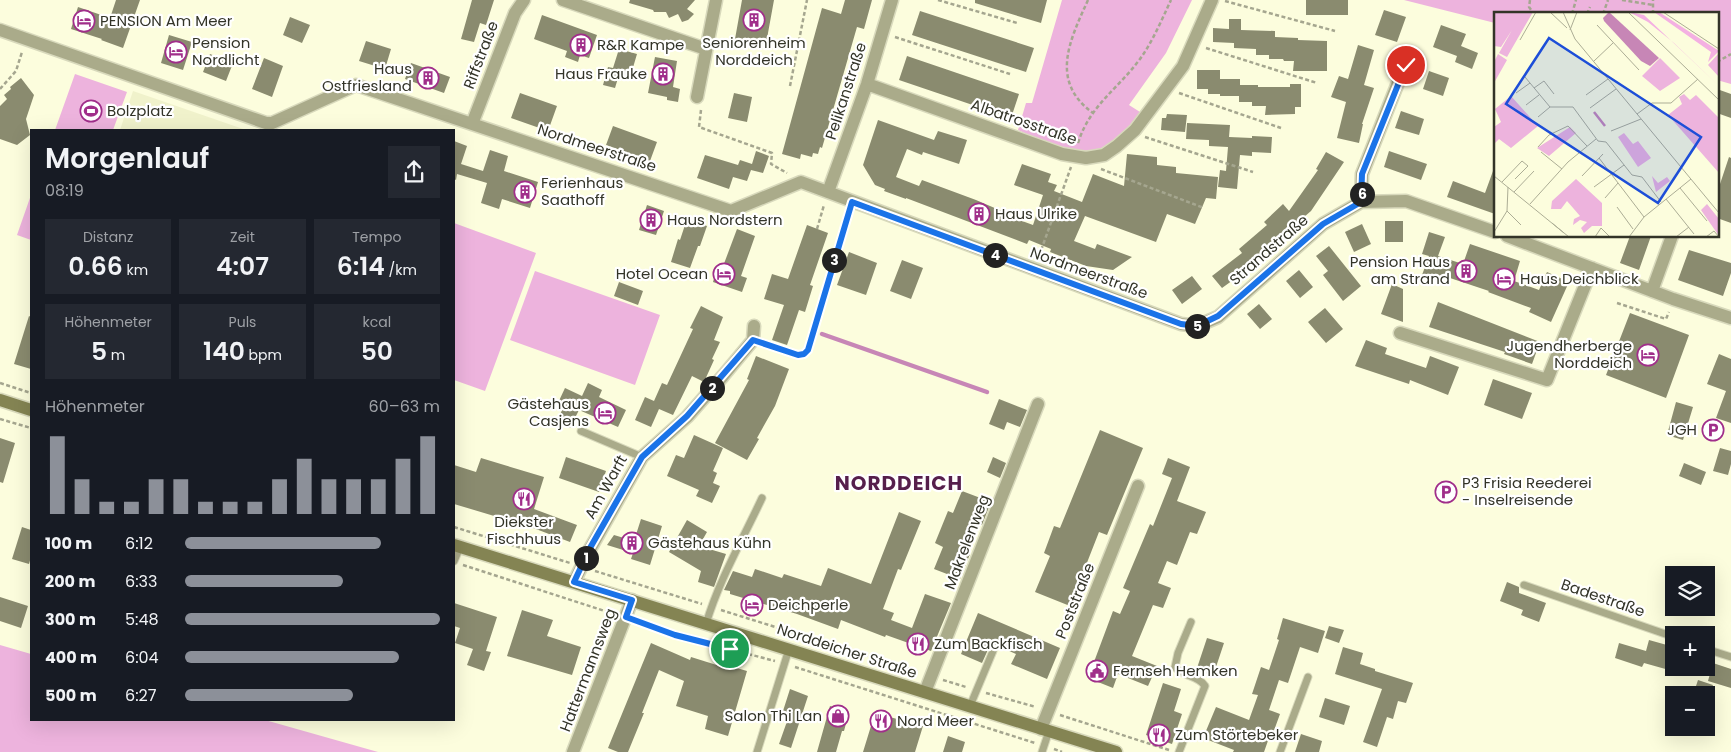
<!DOCTYPE html>
<html lang="de">
<meta charset="utf-8">
<style>
:root{--surface:#171b24;--page:#242831;--text:#f1f3f6;--muted:#9ea1a6;--accent:#8c9099}
body{margin:0;font-family:Poppins,sans-serif;background:var(--page);color:var(--text);height:100vh;display:flex;flex-direction:column;font-size:19px;white-space:nowrap}
*{box-sizing:border-box;margin:0}
p{font-size:16px;color:var(--muted)}
.icon{flex:none;width:28px;height:28px;fill:none;stroke:currentColor;stroke-width:2;stroke-linecap:round;stroke-linejoin:round}
.map{position:relative;flex:1;overflow:hidden}
.details{position:absolute;left:30px;top:129px;width:425px;height:592px;display:flex;flex-direction:column;background:var(--surface);border-radius:0px;box-shadow:0 5px 20px #0002}
.details>*{flex:none}
.buttons{position:absolute;left:1665px;top:566px;display:grid;gap:10px}
.buttons a{display:grid;place-items:center;width:50px;height:50px;border-radius:0px;background:var(--surface);box-shadow:0 5px 20px #0002;font-size:25px}
.pin{position:absolute;display:grid;place-items:center;width:42px;height:42px;color:#fff;margin:-21px;border:2px solid #fff;border-radius:50%;box-shadow:0 1px 5px #0007}
.km{position:absolute;width:25px;height:25px;margin:-12px;border-radius:50%;background:#222;color:#fff;font-size:14px;line-height:25px;text-align:center}
.round{display:grid;place-items:center;flex:none;width:52px;height:52px;border-radius:0px;background:var(--page)}
.head{display:flex;align-items:center;justify-content:space-between;height:85px;padding:0 15px}
h1{font-size:28px;font-weight:600;line-height:38px}
.stats{display:grid;grid-template-columns:repeat(3,1fr);gap:8px;height:85px;padding:5px 15px}
.stats div{display:grid;align-content:center;border-radius:0px;background:var(--page);text-align:center}
.stats b{font-size:25px;font-weight:600}
.stats small{font-size:14px;font-weight:400}
.stats p{font-size:14px}
.chart{height:140px;padding:10px 15px}
.chart p{display:flex;justify-content:space-between}
.chart svg{width:100%;height:90px;margin-top:5px;stroke:var(--accent);stroke-width:6}
ul{padding:0 15px;list-style:none;font-size:16px}
li{display:grid;grid-template-columns:80px 60px 1fr;align-items:center;height:38px}
li i{height:12px;border-radius:6px;background:var(--accent)}
.map>svg:first-child{display:block}
</style>
<div class="map">
<svg width="1731" height="752" viewBox="0 0 1731 752">
<rect width="100%" height="100%" fill="#fcfddd"/>
<path fill="#f0f2cb" d="M133,91l113,39h-126z"/>
<path fill="#edb3dd" d="M1062,0h130l-26,53 -37,52 11,7c-11,14 -23,32 -40,38 -24,10 -60,-10 -82,-20l8,-27h6z
M1404,0h327v84l-14,-4v-66h-222v9z
M75,74l52,18 -14,38h-58z
M31,195v45l-14,-5z
M454,223l82,30 -51,138 -31,-11z
M535,271l125,44 -25,70 -125,-45z
M0,645l31,9v66h234l113,32h-378z"/>
<g fill="none" stroke-linecap="round" stroke-linejoin="round">
<path stroke="#c786b6" stroke-width="4.5" d="M822,334l165,58"/>
</g>
<path fill="#8a8b6f" d="M116,0h24l-17,48 -22,-8 1,-1 -31,-10 7,-22 32,11z
M472,0h22l-8,25 -6,-2 -6,19 -13,-3z
M630,0h65l-8,9 7,5 -6,6 -6,2 -4,-8 -9,4 -3,-6h-12l-1,-2 -24,-7z
M742,0h32l-8,44 -31,-5z
M845,0h27l-8,29 -7,-2 -35,121 -2,-1 -2,7 -5,-1 -1,4 -11,-3 -1,5 -18,-5 40,-146 19,6z
M975,0h72l-6,23 -66,-20z
M1306,0h42v15h-42z
M1384,10l22,7 -9,25 -22,-7z
M920,11l114,37 -8,24 -114,-37z
M542,15l55,20 -8,23 -9,-3 -2,7 -13,-5 2,-6 -33,-12z
M290,17l20,8 -8,18 -19,-8z
M1229,19h12v11l34,1v6l23,1v2l29,1v30h-34l1,-10h-10l-1,-2h-14v-4h-13v-6l-22,-1v-5l-21,-1v-14l16,1z
M1441,25l25,9 -5,12 17,7 -6,16 -17,-7 2,-6 -24,-9z
M169,35l23,7 -9,28 -22,-7z
M366,41l25,8 -6,20 -26,-8z
M1358,45l16,5 -10,35 10,3 -12,36h1l-4,19 -22,-5 9,-36 -15,-5 8,-21 9,3z
M619,49l18,5 -8,27 -11,-3 -3,10 -12,-3 5,-18 5,1z
M210,54l23,9 -7,18 -23,-9z
M907,56l112,38 -8,24 -112,-38z
M655,57l22,4 -4,26 7,2 -2,13 -11,-2v-3l-19,-4z
M264,58l19,8 -11,31 -20,-8z
M411,63l39,14 -6,16 -39,-14z
M1197,70h23v9h20v6h18v2h32v-3h11v23h-6v7l-30,1 1,-9h-14v-4h-13v-6h-19v-2h-12v-5h-11z
M1429,71l20,7 -6,18 -20,-7z
M21,78l13,17 -8,24 4,16 -13,10 -17,-6v-33l7,-7 -3,-4 7,-6 -1,-2z
M1717,89l14,5v24l-14,-5z
M520,93l37,13 -9,25 -37,-13z
M734,93l18,4 -5,25 -19,-4z
M1401,111l23,8 -5,16 -24,-7z
M1167,114l20,1 -2,17 -24,-2 1,-12h4z
M878,120l56,20 4,-9 29,9 -8,24 -36,-12 -1,3 -15,-6 -11,28 23,9 3,-6 54,20 28,12 -1,2 30,11 10,-30 -29,-10 8,-21 29,10 -3,8 9,3 -3,6 28,11 11,-28 31,12 3,-32 30,3v8l19,2v6l42,4 -2,22 -10,-1 -11,26 -28,-10 -11,28 -71,-26 -11,25 21,8 2,-5 35,13 -19,13 -27,-4 -36,-14 1,-3 -22,-9 -2,4 -121,-46v1l-22,-8 1,-2 -10,-4 -12,-20z
M1187,123l43,2 -1,12 23,1v-2l20,1 -1,16 -19,-1v4l-12,-1 -3,34 -19,-2 2,-17 6,1 2,-24 -19,-1v-6l-23,-1z
M613,126l44,16 -7,19 -44,-16z
M454,141l13,5 -6,18 22,7 7,-21 18,6 -4,15 34,11 -8,26 -28,-9 -3,10 -18,-6 6,-20 -30,-9 -1,6 -2,-1z
M756,151l13,5 -6,17 -12,-3 -4,11 -14,-4 -4,12 -32,-11 8,-23 33,10 2,-5 12,4z
M1389,151l38,13 -6,16 -37,-13z
M1326,152l18,10 -33,49 -72,62 1,2 -18,13 -10,-12 30,-23 -3,-4 28,-24 -3,-3 19,-18 6,7 29,-41 -2,-1z
M1729,157l2,1v65l-14,-5v-35l3,1z
M1493,171h2v43l-48,-17 6,-16 32,12z
M647,205l17,6 -8,24 -17,-5z
M687,219l20,7 -7,20h-2l-8,22 -19,-6 7,-23 2,1z
M1385,221h18v21h-18z
M1362,224l9,20 -17,8 -9,-20z
M807,225l21,8 -18,52 3,1 -8,26 -6,-2 -12,35 -15,-5 12,-35 -20,-6 8,-25 16,5z
M737,229l18,7 -14,40 6,2 -5,14 -29,-10 4,-14 5,1z
M1429,232l16,5 -7,19 25,8 7,-20 50,17 -6,20 25,9 8,-18 22,10 -18,40 -22,-10 2,-4 -43,-16 1,-1 -48,-16 -2,6 -17,-6 7,-19 -7,-2z
M1630,236h21l-12,34 -19,-7z
M1329,246l32,40 -18,15 -20,-26 5,-4 -12,-15z
M1689,250l42,13v10l-8,23 -45,-16z
M849,252l28,11 -11,32 -29,-10z
M902,260l21,8 -12,31 -21,-8z
M1299,270l14,17 -13,11 -14,-17z
M1192,276l10,13 -20,15 -10,-14z
M619,282l24,9 -5,14 -24,-9z
M1392,284l11,5v33l-22,-8z
M1438,302l102,40 -8,22 -28,-10 1,-2 -76,-25z
M1259,304l13,15 -12,10 -13,-15z
M701,306l22,11 -9,23 6,2 -8,17 2,1 -10,22 -12,-6 -19,39 -14,-6 -8,18 -16,-7 10,-23 9,4 8,-18 5,2 26,-56 -3,-1z
M1325,308l18,21 -17,14 -18,-21z
M1630,313l59,22 -23,63 -60,-23z
M29,316l2,1v52l-17,-5z
M1366,340l21,8 -2,6 41,14 4,-12 29,11 -11,28 -38,-15 -1,4 -54,-18z
M1719,354l12,5v64l-15,-5 10,-27 -19,-7z
M756,356l33,13 -14,37 -18,32 2,1 -12,21 -32,-17 34,-63 -2,-1z
M1493,379l39,14 -10,26 -38,-14z
M588,383l14,7 -3,7 27,13 -8,17 -39,-17 -9,18 -13,-7 6,-13 -6,-3 8,-17 17,8z
M999,399l28,11 -7,17 -13,-5 -3,8 -15,-6z
M1676,402l17,5 -10,33 -16,-5z
M1100,430l43,18 -36,87 -8,-3 -29,74 -35,-14 15,-36 -6,-3 10,-27 6,2z
M694,435l29,13 -10,23 4,2 -4,10 7,3 -8,17 -16,-7 3,-6 -32,-14 9,-21 8,3z
M0,438l15,5 -12,40 -3,-1z
M1720,448l11,3v13l-3,11 -15,-4z
M566,457l40,14 -7,21 -40,-14z
M993,457l13,6 -6,15 -13,-6z
M481,458l63,19 -10,32 43,16 -7,17 -42,-16 -74,-22v-39l22,7z
M1168,458l22,9 -13,34 29,11 -9,22 -7,-2 -13,33 -10,-4 -9,22 13,5 -8,20 -10,-3 -21,51 25,10 -9,20 -30,-12 -5,14 -25,-10 25,-67 7,3 10,-23 -7,-3 27,-64 3,2 19,-48 -10,-4z
M1684,463l22,9 -5,13 -22,-9z
M962,491l29,11 -9,23 -8,-3 -9,23 3,1 -2,7 4,1 -10,25 -26,-10 9,-22 -8,-4 13,-32 5,2z
M899,512l22,9 -20,49 -3,-1 -15,40 11,4 -3,7 21,8 13,-34 26,9 -20,48 -45,-16 -1,2 -44,-17 -3,9 -41,-15 -67,-20v-3l-6,-1 9,-19 19,6 3,-8 27,9 2,-4 37,12 7,-18 43,16z
M641,519l21,7 -12,39 -19,-6 2,-6 -26,-8 7,-10 20,6z
M687,520l20,12 -8,14 27,8 -12,33 -16,-5 3,-11 -32,-19z
M22,527l9,3v27l-2,7 -17,-5z
M1507,582l12,5v6l27,10 -7,19 -18,-7 2,-5 -23,-9z
M0,597l28,9 -7,22 -21,-7z
M454,603l43,14 -11,34 5,1 -7,19 -17,-6 6,-16 -18,-6 5,-15 -6,-2z
M522,610l31,10 -6,16 34,11 -9,28 -65,-19z
M978,613l82,35 -13,31 -36,-15 5,-10 -25,-11 -9,20 -21,-9z
M1283,618l42,13 -7,22 -18,-6 -12,36 -9,-3 -10,30 11,4 -8,22 -2,-1 -6,17h-31l1,-2 -31,-12 13,-31 33,13 9,-25 -6,-1 9,-27 8,3 10,-30 -2,-1z
M1329,626l15,4 -5,13 -14,-5z
M1207,638l17,5 -11,33 -17,-5z
M1649,640l25,7v8l-5,15 -25,-7 -2,4 -27,-9 4,-15 27,8z
M651,643l39,17 1,-3 32,10v-3l24,7 -19,65 -23,-7 3,-13 -32,-10 8,-25 -25,-11 -17,43h2l-16,39h-10l-10,-4z
M1343,647l20,6 -3,11 15,5v2l38,12 -7,20 -8,-2 -5,18 -6,-2 -10,30 -14,-5 19,-53 -47,-15z
M1713,663l18,6v19l-23,-7z
M1698,680l15,5 -4,12 -15,-5z
M1163,683l18,6 -7,22 8,3 -10,30 -26,-9z
M790,689l18,7 -17,52 -12,-4 11,-31 -7,-2z
M1325,698l25,8 -6,19 -25,-8z
M830,706l19,6 -5,19h-2l-6,21h-19z
M875,713l48,13 -8,26h-52z
M1301,734l21,7 -3,11h-24z
M948,736l17,6 -3,10h-19z"/>
<g fill="none" stroke-linecap="round" stroke-linejoin="round">
<g stroke="#d8d9bc" stroke-width="9">
<path id="lane" d="M581,431l61,26
M454,561l6,-14
M1524,585l150,52
M706,624c13,-44 37,-85 56,-126
M1706,649l25,8
M970,706l23,-55
M757,752l32,-103
M1042,752l7,-21
M1179,752l26,-66c-7,-11 -22,-9 -30,-19l3,-14 13,-31
M1280,752l28,-75"/>
</g>
<g stroke="#d8d9bc" stroke-width="15">
<path id="street" d="M563,0l143,49
M0,30l266,93h6l84,-38 375,126 70,-29 380,142 16,2 21,-9 105,-93 38,-22 45,-1 89,31
M867,84l195,70 24,4 18,-3 13,-9 18,-16 48,-64 29,-66
M697,97l19,-97
M472,124l43,-111 9,-13
M828,192l39,-108 25,-84
M1361,202l1,-28 43,-109
M1507,236l166,63 58,19
M1652,291l20,-55
M1400,333l147,47 45,-112
M574,582l16,-33 52,-92 45,-40 36,-41 30,-36 1,-14
M925,692l113,-288
M1041,729l97,-243
M573,752l59,-152"/>
</g>
<g stroke="#d8d9bc" stroke-width="15">
<path id="secondary" d="M0,400l31,10
M454,545l662,207"/>
</g>
<path stroke="#a5a68f" stroke-width="2.5" stroke-dasharray="4 2.5" stroke-linecap="butt" d="M938,0l79,23
M1088,0c-18,40 -39,81 5,113
M1530,0l-1,7 5,7
M1622,0l31,5
M1225,1l110,30
M1572,14l4,-14
M1587,14l3,-7
M1603,14l5,-14
M1653,14v-14
M895,37l115,37
M1206,48l111,35
M1717,62l14,-8
M790,86l17,-86
M0,89l16,-18 6,-19
M1179,93l102,35
M701,110l-2,17 73,26 -1,11 16,9
M1145,137l108,35
M1078,143c12,-38 40,-54 62,-84 13,-18 22,-40 31,-59
M1101,169l103,39
M817,229l7,-24
M1039,256l32,-89
M1617,303l49,16 3,-7
M765,344l33,11 6,-1 4,-4 40,-138
M0,383l31,10
M0,419l31,9
M454,527l116,36
M463,565l151,49
M595,571l107,33
M721,610l198,62
M636,621l39,14 100,26
M795,667l240,76
M943,680l23,7
M986,693l50,14
M1060,715l109,35
M1054,749l8,3"/>
<use href="#lane" stroke="#aaab8a" stroke-width="7"/>
<use href="#street" stroke="#aaab8a" stroke-width="12"/>
<use href="#secondary" stroke="#848453" stroke-width="12"/>
</g>
<g fill="none" stroke-linecap="round" stroke-linejoin="round">
<g stroke="#fff" stroke-width="10">
<path id="route" d="M730,649l-55,-14 -49,-18 6,-17 -58,-18 16,-34 52,-91 45,-41 66,-76 45,15 6,-1 4,-4 44,-148 329,122 16,2 21,-10 105,-92 38,-22 1,-28 44,-109"/>
</g>
<use href="#route" stroke="#1a73e8" stroke-width="6"/>
</g>
<defs>
<g id="building-ring" transform="scale(1.125)"><circle r="9.5" fill="#fff" stroke="#a02e8a" stroke-width="1.5"/><path d="M-4-6H4V6H1V3H-1V6H-4ZM-2.5-4.3h1.7v1.8h-1.7ZM.8-4.3h1.7v1.8H.8ZM-2.5-1h1.7V.8h-1.7ZM.8-1h1.7V.8H.8Z" fill="#a02e8a"/></g>
<g id="hotel-ring" transform="scale(1.125)"><circle r="9.5" fill="#fff" stroke="#a02e8a" stroke-width="1.5"/><path d="M-6-4.5h1.5V1H6V5H4.5V3h-9V5H-6ZM-4 0a1.8 1.8 0 1 1 3.6 0ZM.5 0V-2.5h3Q6-2.5 6 0Z" fill="#a02e8a"/></g>
<g id="stadium-ring" transform="scale(1.125)"><circle r="9.5" fill="#fff" stroke="#a02e8a" stroke-width="1.5"/><path d="M0-5a6.5 5 0 1 0 0 10a6.5 5 0 1 0 0-10ZM-3.5-1.8h7v3.6h-7Z" fill="#a02e8a"/></g>
<g id="parking-ring" transform="scale(1.125)"><circle r="9.5" fill="#fff" stroke="#a02e8a" stroke-width="1.5"/><path d="M-3.5-5.5H1a3.5 3.5 0 0 1 0 7H-1V5.5H-3.5ZM-1-3.4V-.6H.8a1.4 1.4 0 0 0 0-2.8Z" fill="#a02e8a"/></g>
<g id="restaurant-ring" transform="scale(1.125)"><circle r="9.5" fill="#fff" stroke="#a02e8a" stroke-width="1.5"/><path d="M-5-6h1v4h1v-4h1v4h1v-4h1v5L-1.5 .5V6h-2V.5L-5-1ZM5-6V6H3V1.5H1.5Q1.5-4 5-6Z" fill="#a02e8a"/></g>
<g id="civic-ring" transform="scale(1.125)"><circle r="9.5" fill="#fff" stroke="#a02e8a" stroke-width="1.5"/><path d="M-.6-6.5H3V-4.5H.6V-3L4-1V1h2V6H-6V1h2V-1L-.6-3ZM-1.2 2.5V6h2.4V2.5Z" fill="#a02e8a"/></g>
<g id="shop-ring" transform="scale(1.125)"><circle r="9.5" fill="#fff" stroke="#a02e8a" stroke-width="1.5"/><path d="M-5-2.5h2.3a2.7 3.5 0 0 1 5.4 0H5L5.5 6h-11ZM-1.5-2.5h3a1.5 2.3 0 0 0-3 0Z" fill="#a02e8a"/></g>
</defs>
<g fill-rule="evenodd">
<use href="#building-ring" x="754" y="20"/>
<use href="#hotel-ring" x="84" y="21"/>
<use href="#building-ring" x="581" y="45"/>
<use href="#hotel-ring" x="176" y="52"/>
<use href="#building-ring" x="663" y="74"/>
<use href="#building-ring" x="428" y="78"/>
<use href="#stadium-ring" x="91" y="111"/>
<use href="#building-ring" x="525" y="192"/>
<use href="#building-ring" x="979" y="214"/>
<use href="#building-ring" x="651" y="220"/>
<use href="#building-ring" x="1466" y="271"/>
<use href="#hotel-ring" x="724" y="274"/>
<use href="#hotel-ring" x="1504" y="279"/>
<use href="#hotel-ring" x="1648" y="355"/>
<use href="#hotel-ring" x="605" y="413"/>
<use href="#parking-ring" x="1713" y="430"/>
<use href="#parking-ring" x="1446" y="492"/>
<use href="#restaurant-ring" x="524" y="499"/>
<use href="#building-ring" x="632" y="543"/>
<use href="#hotel-ring" x="752" y="605"/>
<use href="#restaurant-ring" x="918" y="644"/>
<use href="#civic-ring" x="1097" y="671"/>
<use href="#shop-ring" x="838" y="716"/>
<use href="#restaurant-ring" x="881" y="721"/>
<use href="#restaurant-ring" x="1159" y="735"/>
</g>
<g text-anchor="middle" stroke-width="4.5" stroke-linejoin="round" paint-order="stroke">
<g font-size="15" fill="#333428" stroke="#fff" text-anchor="start">
<text x="100" y="26">PENSION Am Meer</text>
<text x="192" y="48">Pension<tspan x="192" dy="17">Nordlicht</tspan></text>
<text x="754" y="48" text-anchor="middle">Seniorenheim<tspan x="754" dy="17">Norddeich</tspan></text>
<text x="597" y="50">R&amp;R Kampe</text>
<text x="412" y="74" text-anchor="end">Haus<tspan x="412" dy="17">Ostfriesland</tspan></text>
<text x="647" y="79" text-anchor="end">Haus Frauke</text>
<text x="107" y="116">Bolzplatz</text>
<text x="541" y="188">Ferienhaus<tspan x="541" dy="17">Saathoff</tspan></text>
<text x="995" y="219">Haus Ulrike</text>
<text x="667" y="225">Haus Nordstern</text>
<text x="1450" y="267" text-anchor="end">Pension Haus<tspan x="1450" dy="17">am Strand</tspan></text>
<text x="708" y="279" text-anchor="end">Hotel Ocean</text>
<text x="1520" y="284">Haus Deichblick</text>
<text x="1632" y="351" text-anchor="end">Jugendherberge<tspan x="1632" dy="17">Norddeich</tspan></text>
<text x="589" y="409" text-anchor="end">Gästehaus<tspan x="589" dy="17">Casjens</tspan></text>
<text x="1697" y="435" text-anchor="end">JGH</text>
<text x="1462" y="488">P3 Frisia Reederei<tspan x="1462" dy="17">- Inselreisende</tspan></text>
<text x="524" y="527" text-anchor="middle">Diekster<tspan x="524" dy="17">Fischhuus</tspan></text>
<text x="648" y="548">Gästehaus Kühn</text>
<text x="768" y="610">Deichperle</text>
<text x="934" y="649">Zum Backfisch</text>
<text x="1113" y="676">Fernseh Hemken</text>
<text x="822" y="721" text-anchor="end">Salon Thi Lan</text>
<text x="897" y="726">Nord Meer</text>
<text x="1175" y="740">Zum Störtebeker</text>
</g>
<g font-size="15" fill="#333428" stroke="#fff">
<text transform="translate(481 55) rotate(-69)" y="5">Riffstraße</text>
<text transform="translate(846 91) rotate(-72)" y="5">Pelikanstraße</text>
<text transform="translate(1024 122) rotate(19)" y="5">Albatrosstraße</text>
<text transform="translate(597 148) rotate(18)" y="5">Nordmeerstraße</text>
<text transform="translate(1269 250) rotate(-41)" y="5">Strandstraße</text>
<text transform="translate(1089 273) rotate(20)" y="5">Nordmeerstraße</text>
<text transform="translate(606 487) rotate(-61)" y="5">Am Warft</text>
<text transform="translate(967 542) rotate(-69)" y="5">Makrelenweg</text>
<text transform="translate(1603 598) rotate(19)" y="5">Badestraße</text>
<text transform="translate(1075 601) rotate(-68)" y="5">Poststraße</text>
<text transform="translate(847 651) rotate(18)" y="5">Norddeicher Straße</text>
<text transform="translate(588 670) rotate(-69)" y="5">Hattermannsweg</text>
</g>
<g font-size="20" font-weight="bold" letter-spacing="1" fill="#561f4b" stroke="#fff">
<text x="899" y="490">NORDDEICH</text>
</g>
</g>
<g transform="translate(1494 12)">
<rect width="225" height="225" fill="#fcfddd"/>
<path d="M0,0h39l-26,45 -8,-4 13,-23 -11,17 -7,-1zM225,41v24l-11,-12zM4,42l9,6 -13,23v-21zM166,46l20,20 -20,13 -18,-15zM190,82l6,6 6,-5 23,23v55l-51,-58 14,-11 -3,-7zM17,84l27,30 -27,22 -12,-9 -5,5v-17l7,-5 -6,-13zM76,115l6,6 -27,23 -12,-8zM130,121l9,11 5,-3 13,17 -13,9 -20,-30zM158,164l6,7 9,-6 3,4 -14,11zM82,167l26,24v23h-10l-8,7 -3,-5 6,-6 -7,-2 -7,5 1,-6 6,-3 -13,-15 -6,8h-10l1,-8zM213,192l12,15v17l-18,-26z" fill="#edb3dd"/>
<path d="M135,0l15,3 75,71 -45,-43 -26,-21zM160,0h5l60,39 -11,11 3,-10z" fill="#f4b0e2"/>
<path d="M115,0l50,46 -9,8 -9,-5 -37,-40 -1,-3z" fill="#c786b6"/>
<path fill="none" stroke="#c786b6" stroke-width="2.5" d="M100,100l11,14"/>
<path fill="none" stroke="#acad95" stroke-width="1" d="M56,0l17,16M69,0l12,27 144,174M134,0l91,88M169,0l56,37M103,13l42,45M76,18l7,-18M26,28l16,-28M100,49l19,-18M31,65l25,30h23l25,34 8,1 26,33 10,2 19,25M40,76l10,-7 10,13M22,81l14,-10M92,83l22,-16M32,93l13,-10M96,96l26,-19M143,102l15,-11h19l27,-24M44,105l12,-10M117,119l30,-12M44,135l11,-12 19,-9 19,20M47,140l21,17M105,146l45,59M0,164l75,61M88,164l21,-22M8,170l20,-21 6,5 -13,13M100,175l30,-22M186,176l27,33M20,180l20,-21M111,186l13,-15M172,187l28,35M36,192l38,-42 28,-23M123,195l16,22M13,199l14,14M58,211l12,10M0,220l13,-21 1,-24M101,225l6,-9 9,9M135,225l15,-20 47,-38M182,225l13,-10M212,225l8,-6 5,6"/>
<path fill="#1d4ed8" fill-opacity="0.15" stroke="#1d4ed8" stroke-width="2.5" d="M55,26l152,99 -43,66 -152,-99z"/>
<rect width="225" height="225" fill="none" stroke="#333428" stroke-width="2.5"/>
</g>
</svg>
<div class="buttons">
<a><svg class="icon" aria-label="layers" viewBox="0 0 24 24"><path d="M12 4l9 5-9 5-9-5zM3 14l9 5 9-5"/></svg></a>
<a>+</a>
<a>−</a>
</div>
<div class="pin" style="left:730px;top:649px;background:#1e9e55"><svg class="icon" aria-label="arrive" viewBox="0 0 24 24"><path d="M6 21V4h12l-3 4 3 4H6"/></svg></div>
<div class="pin" style="left:1406px;top:65px;background:#d93025"><svg class="icon" aria-label="check" viewBox="0 0 24 24"><path d="M5 12l5 5 9-10"/></svg></div>
<b class="km" style="left:586px;top:558px">1</b>
<b class="km" style="left:712px;top:388px">2</b>
<b class="km" style="left:834px;top:260px">3</b>
<b class="km" style="left:995px;top:255px">4</b>
<b class="km" style="left:1197px;top:326px">5</b>
<b class="km" style="left:1362px;top:194px">6</b>
<section class="details">
<div class="head"><div><h1>Morgenlauf</h1><p>08:19</p></div><a class="round"><svg class="icon" aria-label="share" viewBox="0 0 24 24"><path d="M12 15V3M7 8l5-5 5 5M5 13v7h14v-7"/></svg></a></div>
<div class="stats">
<div><p>Distanz</p><b>0.66<small> km</small></b></div>
<div><p>Zeit</p><b>4:07</b></div>
<div><p>Tempo</p><b>6:14<small> /km</small></b></div>
</div>
<div class="stats">
<div><p>Höhenmeter</p><b>5<small> m</small></b></div>
<div><p>Puls</p><b>140<small> bpm</small></b></div>
<div><p>kcal</p><b>50</b></div>
</div>
<div class="chart"><p><span>Höhenmeter</span>60–63 m</p>
<svg viewBox="0 0 160 44" preserveAspectRatio="none"><path d="M5 44V6M15 44V27M25 44V38M35 44V38M45 44V27M55 44V27M65 44V38M75 44V38M85 44V38M95 44V27M105 44V17M115 44V27M125 44V27M135 44V27M145 44V17M155 44V6"/></svg>
</div>
<ul>
<li><b>100 m</b>6:12<i style="width:77%"></i></li>
<li><b>200 m</b>6:33<i style="width:62%"></i></li>
<li><b>300 m</b>5:48<i style="width:100%"></i></li>
<li><b>400 m</b>6:04<i style="width:84%"></i></li>
<li><b>500 m</b>6:27<i style="width:66%"></i></li>
</ul>
</section>
</div>
